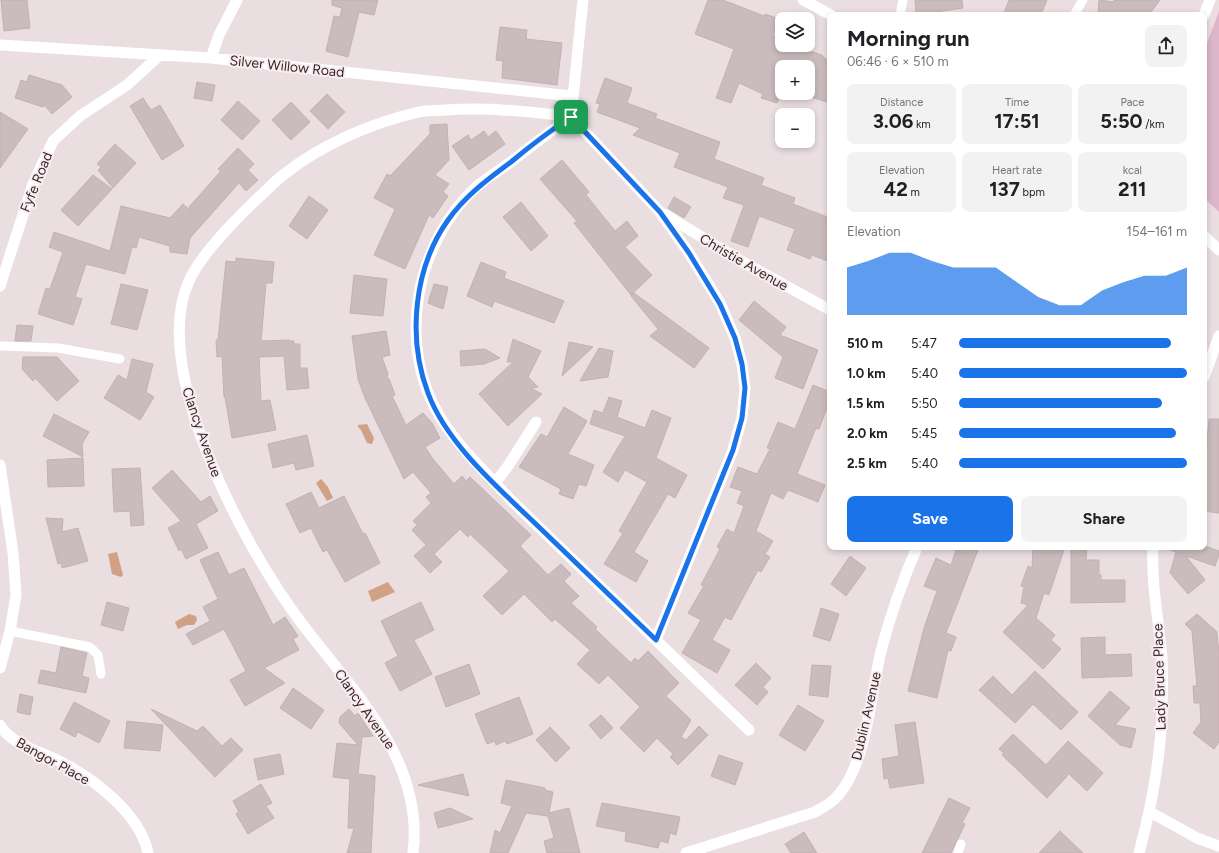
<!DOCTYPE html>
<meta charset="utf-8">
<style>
:root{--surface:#fff;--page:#f2f2f2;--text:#202124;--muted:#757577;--accent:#1a73e8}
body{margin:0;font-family:Figtree,sans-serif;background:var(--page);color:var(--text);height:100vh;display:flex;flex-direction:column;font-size:15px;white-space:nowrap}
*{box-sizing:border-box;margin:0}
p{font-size:13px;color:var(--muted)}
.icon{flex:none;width:22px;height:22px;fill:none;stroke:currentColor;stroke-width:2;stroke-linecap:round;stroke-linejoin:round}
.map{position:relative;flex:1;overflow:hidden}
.panel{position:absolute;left:827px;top:12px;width:380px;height:538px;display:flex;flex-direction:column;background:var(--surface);border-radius:8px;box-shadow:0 2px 6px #0003}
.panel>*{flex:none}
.tools{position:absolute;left:775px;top:12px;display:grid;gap:8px}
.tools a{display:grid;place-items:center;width:40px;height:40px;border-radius:8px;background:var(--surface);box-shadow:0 2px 6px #0003;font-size:20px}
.pin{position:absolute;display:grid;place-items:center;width:34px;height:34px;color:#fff;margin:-17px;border-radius:8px;box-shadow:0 2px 6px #0006}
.round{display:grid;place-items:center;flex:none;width:42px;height:42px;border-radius:8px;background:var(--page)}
.summary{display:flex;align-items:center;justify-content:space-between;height:68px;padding:0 20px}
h1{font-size:22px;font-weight:700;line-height:30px}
.stats{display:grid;grid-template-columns:repeat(3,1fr);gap:6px;height:68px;padding:4px 20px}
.stats div{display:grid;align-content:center;border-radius:8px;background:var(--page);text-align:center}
.stats b{font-size:20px;font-weight:700}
.stats small{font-size:11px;font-weight:400}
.stats p{font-size:11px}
.chart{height:112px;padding:8px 20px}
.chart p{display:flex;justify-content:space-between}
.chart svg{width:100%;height:72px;margin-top:4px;fill:var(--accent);opacity:.7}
.button{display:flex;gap:8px;margin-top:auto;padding:8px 20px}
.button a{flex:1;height:46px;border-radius:8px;background:var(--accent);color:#fff;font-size:16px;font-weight:700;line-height:46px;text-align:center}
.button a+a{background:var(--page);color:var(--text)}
ul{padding:0 20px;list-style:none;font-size:13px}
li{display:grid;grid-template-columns:64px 48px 1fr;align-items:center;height:30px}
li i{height:10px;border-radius:5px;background:var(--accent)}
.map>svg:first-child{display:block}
</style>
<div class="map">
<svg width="1219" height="853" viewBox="0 0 1219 853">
<rect width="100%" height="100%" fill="#eadee1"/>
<path fill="#dcb6c9" d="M1219,11v201l-15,-14v-147z"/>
<path fill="#d0a185" d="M367,424l7,14 -2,6 -5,-1 -6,-13 -3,-3v-2z
M321,479l7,8 5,11 -6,3 -11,-18z
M117,552l6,23 -2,2 -9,-3 -4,-20z
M388,582l7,10 -23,10 -4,-11z
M189,614l7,2 1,4 -3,5h-7l-9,4 -3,-7z"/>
<path fill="#cabbbd" stroke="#c3b1b4" d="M1,0h26l3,28 -26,3z
M332,0h46l-4,15 -15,-3 -11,45 -22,-6 8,-35 6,1 2,-9 -10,-3z
M708,0h15l41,16 1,-2 14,5 -6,17 9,3v6h16l9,3 -1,2 16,5 2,3 6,2v43l-22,-7v-29h-26v33l-3,-1 -2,4 -16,-5 2,-4 -24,-11 -8,20 -15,-5 18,-49 -39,-15z
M915,0h47l1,8 -47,7z
M1009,0h38l-6,15h-38z
M1099,0l15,2v-2h46l-11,15h-51z
M500,27l27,3 -1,9 36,4 -5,42 -55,-7 1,-17 -7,-1z
M29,75l33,10 10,12 -20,17 -8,-9 -1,2 -28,-9 6,-18 6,2z
M605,78l27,10 -5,15 30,11 -2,4 65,24 -6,17 50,19 -3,7 34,13 -2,6 37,14v44l-18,-7 -2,4 -23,-9 8,-21 -36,-13 -11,31 -17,-6 13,-36 -21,-7 5,-11 -54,-20 6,-14 -47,-18 7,-7 -43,-16 3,-8 -4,-1z
M197,82l18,3 -3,16 -18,-3z
M327,94l18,18 -17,17 -18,-18z
M143,98l8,12 9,-5 24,41 -22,14 -32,-54z
M238,101l22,20 -18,19 -21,-20z
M291,102l19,20 -19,18 -19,-20z
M0,112l28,17 -28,39z
M447,124l2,36 -14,15 14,9 -6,8 5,4 -15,22 -4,-3 -24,54 -31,-14 21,-46 -21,-11 13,-24 3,2 40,-42v-9z
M484,131l4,6 8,-6 9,13 -36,26 -17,-24 16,-11 3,5z
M115,144l21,19 -23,25 -15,-18 3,-3 -4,-3z
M238,148l16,16 -6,6 10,10 -12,11 -7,-8 -49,55 -3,16 -17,-2v-6l-31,-9 -3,11 -4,-1 -7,27 -39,-10 -11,33 7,2 -9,26 -35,-11 8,-26 4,1 13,-37 -14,-5 5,-15 56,19 11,-45 49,12 13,-14 9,8 -3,-5 32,-36 -3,-2z
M562,160l27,32 -3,3 29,36 12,-10 11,15 -13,11 27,28 -21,20 -57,-72 3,-2 -37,-42z
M93,175l19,14 -34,37 -17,-16z
M309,196l19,14 -21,29 -18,-13z
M674,197l17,10 -7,11 -16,-10z
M521,202l27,34 -17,15 -28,-34z
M236,258l38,4 -2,21h-6l-5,58 28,-1v1h5v3h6v24h7l2,20 -22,2 -3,-34 -25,1 2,44 9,-1 6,30 -44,8 -7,-41h-1l-2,-41 -5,1 -1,-17h2l8,-79 10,1z
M481,262l25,10 -2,6 60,23 -10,22 -60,-22 -2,6 -25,-11z
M354,275l33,4 -4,37 -33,-3z
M121,284l27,6 -11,40 -26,-6z
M434,284l14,3 -5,22 -15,-6z
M634,293l75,55 -15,20 -44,-32 8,-7 -27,-33z
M754,301l32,26 -6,8 38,15 -15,39 -28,-11 8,-21 -44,-37z
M17,325l16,1 -2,15h-16z
M386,331l4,24 -8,2 6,17 -1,4 2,1 6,16 -3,1 14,29 17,-12 9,10 8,15 -15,9 8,12 21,25 8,-8 4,5 4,-4 61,58 -11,11 28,29 13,-11 10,10 -7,7 15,15 -8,7 26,24 -2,2 36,34 4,-5 3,3 10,-10 31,32 -13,13 25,24 -10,17 5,3 13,-14 9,9 -30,30 -8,-8 3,-3 -16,-16 -13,14 -24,-24 20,-21 -32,-32 -9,9 -22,-20 13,-14 -35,-31 -3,3 -28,-28 -22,21 -19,-19 26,-25 -39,-37 -2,3 -8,-8 -26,25 8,8 -12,11 -16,-17 12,-11 -14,-15 5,-5 -4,-4 18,-18 -5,-6 5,-4 -18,-21 -9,7 -39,-81 -7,-19 -6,-43z
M513,339l28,12 -13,26 10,10 -7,1 11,6 -34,32 -29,-32 34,-32h-6z
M569,342l24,5 -31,29z
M599,348l14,3 -5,26 -28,4z
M485,349l15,9 -16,6 -23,2 -1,-15z
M23,357h34l22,24 -22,20 -22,-23 -2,3 -11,-12z
M132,359l21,5 -7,28 8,5 -14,23 -36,-22 14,-23 9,5z
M813,385l17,7v8l-11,29 -3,-1 -19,46 28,11 -7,17 -30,-12 -5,9 -12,-6 -15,38 17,10 -8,13 5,3 -9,15 -3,-2 -27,50 -6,-3 -13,23 18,10 -13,23 -35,-20 19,-33 -13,-7 16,-27 -3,-1 19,-36 -3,-2 10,-18 7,4 10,-27 -7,-3 5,-12 -12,-4 8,-20 19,7 13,-25 -3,-1 11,-26 17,7z
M609,397l13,4 -5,16 28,11 7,-18 19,8 -15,40 31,17 -12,23 -7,-4 -34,58 14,9 -12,21 -32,-18 19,-31 -4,-2 28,-49 -22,-12 -7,12 -15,-10 22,-36 -35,-12 4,-14 9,3z
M564,407l23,14 -19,33 26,11 -8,21 -7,-2 -6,15 -14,-5 2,-5 -42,-22 22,-33 6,3z
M54,414l35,18 -7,12 1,13 -40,-21z
M1209,419h10v94l-15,-2v-35z
M307,435l7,31 -18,4 -2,-7 -21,5 -5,-24z
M83,458l1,28 -36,1 -1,-27z
M140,468l4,57 -13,1 -1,-15 -16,1 -2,-43z
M172,470l29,32 9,-6 8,15 -22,13 12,24 -22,11 -5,-10 -2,2 -11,-23 13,-7 -29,-33z
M311,492l8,16 25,-12 19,38 2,-1 15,30 -35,19 -18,-32 -4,2 -12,-24 -11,5 -14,-29z
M46,518l17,1 -1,13 16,-4 10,33 -26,7 -1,-5 -3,1z
M957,547h14l7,3 -32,83 10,4 -5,14 -3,-1 -11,48 -29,-7 16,-63 13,-37 -13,-5 12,-28 15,7z
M1033,547h32l-16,48 -5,-2 -8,25 19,17 -4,5 10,9 -18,20 -40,-37 25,-27 -7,-2 3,-16 -3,-1 7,-20 4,2z
M1071,547h16l-1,13h13v15h2v5h24v22l-54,1z
M1168,547h40l11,4v4l-4,11 -29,-10 19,24 -17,14 -18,-21 6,-21 -9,-3z
M218,552l11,23 15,-7 29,57 12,-8 13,19 -5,3 6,11 -35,18 21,15 -40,23 -15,-26 16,-9 -22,-42 -31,16 -7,-11 24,-13 -7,-14 15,-8 -18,-39z
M850,556l16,12 -20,28 -15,-12z
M107,602l22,6 -6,23 -22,-6z
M421,602l13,28 -20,10 18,34 -32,17 -15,-28 13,-7 -17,-35z
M821,608l18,6 -9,27 -17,-5z
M1197,614l20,18v2l2,19v89l-5,7 -21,-16 8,-11 -1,-19h-6l-1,-17h4l-5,-55 -7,-7z
M1105,637v18l26,-1 1,22 -50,2 -1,-40z
M61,647l26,6 -5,23 7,2 -3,15 -48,-10 3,-13 15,3z
M756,663l15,15 -8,9 5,5 -11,13 -22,-20z
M469,664l11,30 -34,13 -11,-30z
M812,665l19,1 -3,31 -19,-2z
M1035,671l43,41 -17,18 -28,-26 -18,19 -36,-33 14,-14 19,19z
M293,688l31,22 -13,19 -31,-21z
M1110,691l20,17 -15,17 21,4 -5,19 -11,-3 -32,-29z
M20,694l13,3 -3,18 -13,-3z
M519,697l14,37 -26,10 -2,-3 -9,4 -1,-4 -8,3 -12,-30z
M74,702l36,19 -11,22 -21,-11 -3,5 -15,-8z
M798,705l26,16 -19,30 -26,-16z
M151,709l46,22 6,-5 19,20 9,-8 12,12 -28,27z
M349,709l6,7 3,-3 15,23 -11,1 -4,37 17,2 -4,77h-24l7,-25h-6l2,-49 -17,-2 4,-34 21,2 -19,-22 1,-6z
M601,715l12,13 -12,11 -12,-14z
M127,721l36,4 -3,26 -36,-3z
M915,722l9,61 -34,5 -2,-10 -4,1 -2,-20 17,-3 -4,-31z
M550,727l20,21 -14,14 -20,-22z
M1013,734l33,31 22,-24 35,32 -16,18 -18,-17 -22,24 -45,-43 2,-2 -5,-4z
M280,754l4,20 -26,6 -4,-21z
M719,755l24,8 -8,22 -24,-9z
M463,774l6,22 -51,-11z
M506,780l39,8v2l8,2 -4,21 20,-5 11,45h-33l-3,-12 10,-3 -6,-22 -22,-3 -18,40h-18l5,-23 5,3 12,-27 -11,-3z
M261,784l11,19 -6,3 8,12 -26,16 -12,-20 3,-2 -6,-11z
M949,798l21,10 -8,15 3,1 -14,29h-29z
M602,803l78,14 -4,18 -6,-2 -2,10 -8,-2 -2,7 -33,-7 1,-9 -30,-6z
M450,808l23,11 -35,9 -4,-15z
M1060,831l23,22h-44z
M804,832l13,21h-26l-6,-9z"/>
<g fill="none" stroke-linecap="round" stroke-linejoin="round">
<path stroke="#fff" stroke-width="9" d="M900,15l3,-15
M1074,15l9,-15
M0,346l58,2 62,11
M10,631l80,16 8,8 3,19
M958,853l3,-9"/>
<path stroke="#fff" stroke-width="11" d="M803,0l28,15
M1204,15l6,-15
M0,45l211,13 361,38
M211,58l8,-23 18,-35
M571,117c-22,15 -42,31 -63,47 -11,8 -22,15 -32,23 -61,57 -80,158 -36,230 20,32 48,58 73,85l236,228
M571,117l89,95 29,41 31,50 15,35 7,26 3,24 -3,30 -9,32 -77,190
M571,117l12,-117
M664,214l77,47 89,49
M1204,236l15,14
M0,286l33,-102 20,-43 27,-25 47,-31 33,-30
M1204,377l15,-41
M0,465l13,88 3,42 -6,36 -10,37
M495,483l13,-17 28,-44
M0,725c11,19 38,26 57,35 35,17 83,53 91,93
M1150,812l47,26 22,8
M413,853c12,-93 -62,-164 -113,-232 -54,-71 -152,-252 -111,-340 12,-27 47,-62 69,-83 8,-7 16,-16 24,-22 38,-31 89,-53 137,-64 9,-2 18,-1 27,-2 42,-3 83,1 125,7
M686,853l129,-41c5,-3 11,-6 16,-10 35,-27 40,-109 50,-151 9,-35 22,-71 36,-104
M1139,853c18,-67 26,-125 23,-194 -3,-38 -11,-75 -9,-112"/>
</g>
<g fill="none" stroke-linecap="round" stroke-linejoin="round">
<g stroke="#fff" stroke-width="8">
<path id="route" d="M571,117l89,95 29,41 31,51 15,34 7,26 3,24 -3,30 -9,32 -77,190c-38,-37 -77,-74 -115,-111 -39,-38 -94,-84 -113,-136 -21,-56 -14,-125 20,-173 17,-24 40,-41 63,-58 19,-16 39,-31 60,-45z"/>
</g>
<use href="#route" stroke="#1a73e8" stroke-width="5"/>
</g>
<g text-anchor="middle" stroke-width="4" stroke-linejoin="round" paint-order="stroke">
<g font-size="14" fill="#3a1f21" stroke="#f7eef1">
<text transform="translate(287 66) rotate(6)" y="5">Silver Willow Road</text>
<text transform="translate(36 182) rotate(-68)" y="5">Fyfe Road</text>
<text transform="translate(744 262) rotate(30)" y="5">Christie Avenue</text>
<text transform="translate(202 432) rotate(71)" y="5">Clancy Avenue</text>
<text transform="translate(1159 677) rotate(-92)" y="5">Lady Bruce Place</text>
<text transform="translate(365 709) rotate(55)" y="5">Clancy Avenue</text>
<text transform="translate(866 716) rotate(-77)" y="5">Dublin Avenue</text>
<text transform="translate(53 761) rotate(29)" y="5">Bangor Place</text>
</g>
</g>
</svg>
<div class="tools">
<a><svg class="icon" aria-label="layers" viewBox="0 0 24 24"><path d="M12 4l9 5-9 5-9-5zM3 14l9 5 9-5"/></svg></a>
<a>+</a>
<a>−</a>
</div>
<div class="pin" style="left:571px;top:117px;background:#1e9e55"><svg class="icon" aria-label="arrive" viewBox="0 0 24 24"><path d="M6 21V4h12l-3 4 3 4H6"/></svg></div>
<section class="panel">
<div class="summary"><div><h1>Morning run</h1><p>06:46 · 6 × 510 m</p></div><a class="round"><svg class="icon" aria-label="share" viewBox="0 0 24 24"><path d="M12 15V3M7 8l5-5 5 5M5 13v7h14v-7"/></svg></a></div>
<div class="stats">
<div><p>Distance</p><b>3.06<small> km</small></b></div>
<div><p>Time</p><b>17:51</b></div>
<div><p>Pace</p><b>5:50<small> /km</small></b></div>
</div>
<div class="stats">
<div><p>Elevation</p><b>42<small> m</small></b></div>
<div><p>Heart rate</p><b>137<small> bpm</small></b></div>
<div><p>kcal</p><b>211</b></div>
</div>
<div class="chart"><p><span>Elevation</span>154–161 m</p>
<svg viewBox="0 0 160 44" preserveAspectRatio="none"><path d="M0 44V15L10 11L20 6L30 6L40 11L50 15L60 15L70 15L80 24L90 33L100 38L110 38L120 29L130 24L140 20L150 20L160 15V44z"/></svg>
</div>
<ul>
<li><b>510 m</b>5:47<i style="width:93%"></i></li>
<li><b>1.0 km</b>5:40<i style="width:100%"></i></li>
<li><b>1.5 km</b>5:50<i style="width:89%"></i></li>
<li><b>2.0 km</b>5:45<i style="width:95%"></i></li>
<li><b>2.5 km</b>5:40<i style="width:100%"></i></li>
</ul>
<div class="button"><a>Save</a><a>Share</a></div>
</section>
</div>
